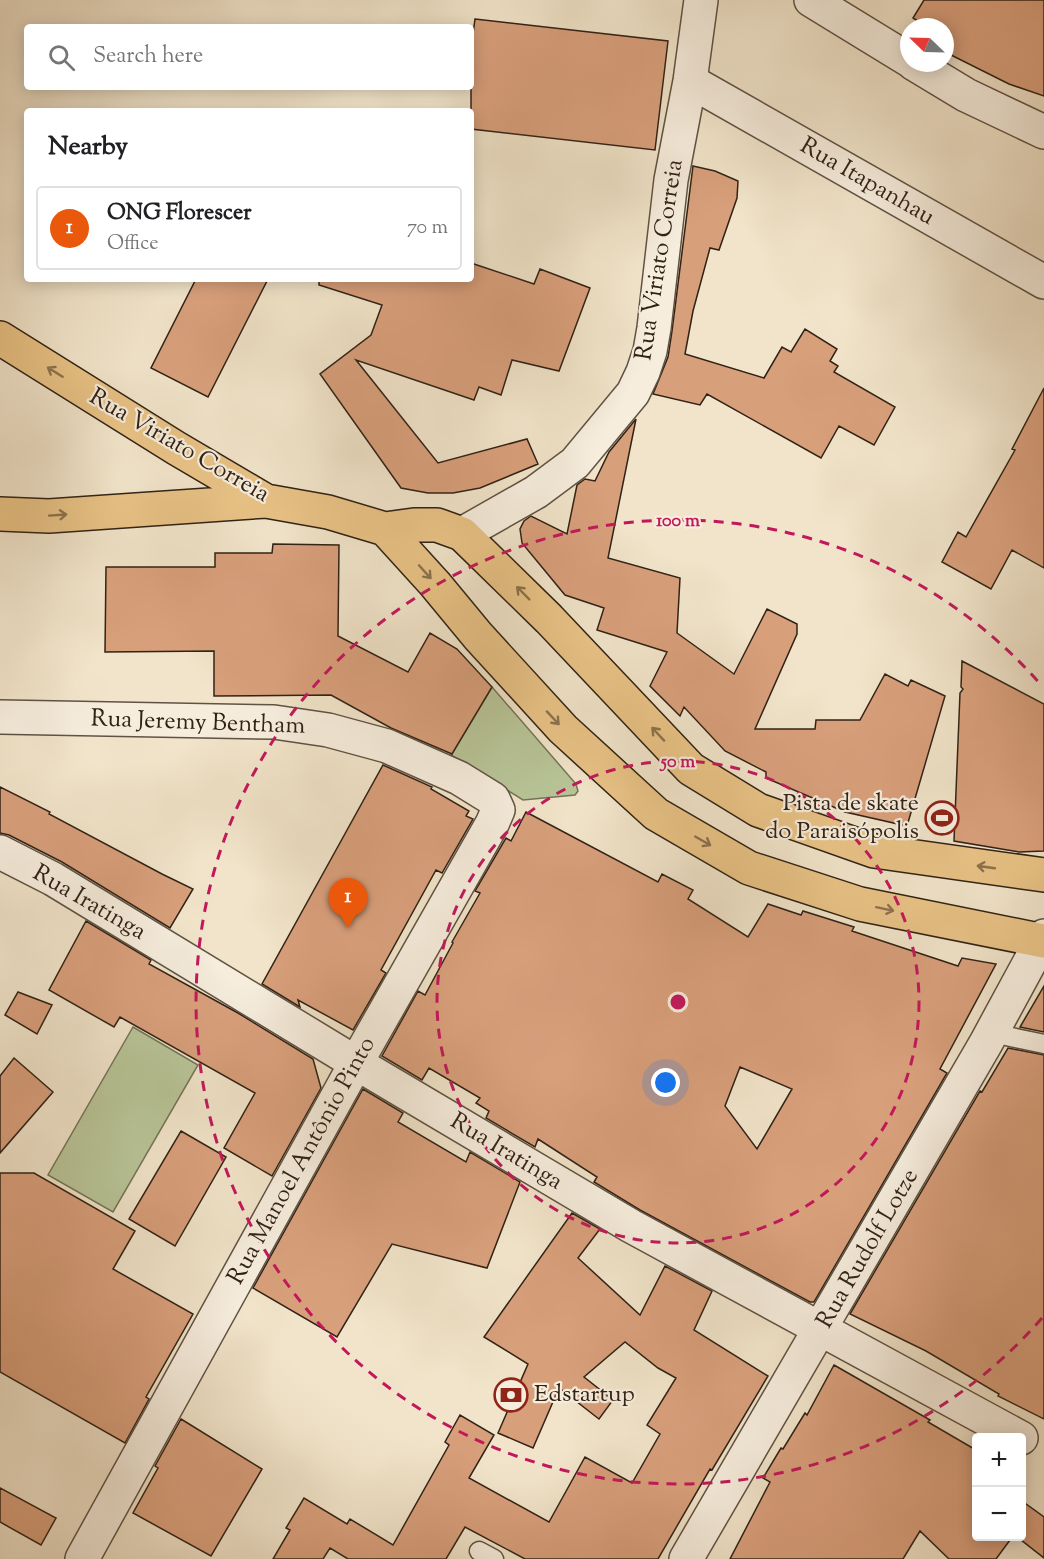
<!DOCTYPE html>
<html lang="en">
<head>
<meta charset="utf-8">
<style>
  :root { --surface:#fff; --page:#f2f2f2; --text:#202124; --muted:#757577; --line:#e0e0e0; --accent:#ea580c }
  body { margin:0; font-family:"Sorts Mill Goudy",serif; background:var(--page); color:var(--text) }
  .controls { position:absolute; right:18px; bottom:18px; display:grid; overflow:hidden; border-radius:6px; box-shadow:0 3px 15px #0003 }
  .controls button { width:54px; height:54px; display:grid; place-items:center; padding:0; border:0; border-bottom:2px solid var(--line); background:var(--surface); color:var(--text); font:30px sans-serif }
  .compass { position:absolute; left:900px; top:18px; width:54px; height:54px; border-radius:50%; background:var(--surface); box-shadow:0 3px 15px #0003; rotate:293deg }
  .you { position:absolute; left:666px; top:1083px; width:21px; height:21px; margin:-15px; border:4px solid #fff; border-radius:50%; background:#1a73e8; box-shadow:0 0 0 9px #1a73e833 }
  .badge { display:grid; place-items:center; width:39px; height:39px; border-radius:50%; background:var(--accent); color:#fff; font-size:20px; font-weight:700 }
  .pin { position:absolute; translate:-50% -50px; filter:drop-shadow(0 2px 3px #0008) }
  .pin::after { content:''; position:absolute; top:32px; width:21px; height:18px; background:inherit; clip-path:polygon(0 0,100% 0,50% 100%) }
  .list { margin:0; padding:0; list-style:none }
  h2 { display:flex; justify-content:space-between; align-items:center; height:78px; margin:0; padding:0 24px; font-size:26px }
  h2 small { font-size:20px; font-weight:400; color:var(--muted) }
  .list li { display:grid; grid-template-columns:39px 1fr auto; gap:18px; align-items:center; box-sizing:border-box; height:84px; margin:0 12px 12px; padding:0 12px; border:2px solid var(--line); border-radius:6px }
  .list b { display:block; font-size:22px; white-space:nowrap }
  .list p { margin:0; font-size:20px; white-space:nowrap; color:var(--muted) }
  .list em { font-size:20px; font-style:normal; color:var(--muted) }
  .icon { flex:none; width:33px; height:33px; fill:none; stroke:currentColor; stroke-width:2; stroke-linecap:round; stroke-linejoin:round }
  .map { position:relative; flex:none; width:1044px; height:1559px; overflow:hidden }
  .search { position:absolute; background:var(--surface); box-shadow:0 3px 15px #0003; left:24px; top:24px; width:450px; height:66px; display:flex; align-items:center; gap:15px; box-sizing:border-box; padding:0 21px; border-radius:6px; color:var(--muted); font-size:22px }
  .panel { position:absolute; background:var(--surface); box-shadow:0 3px 15px #0003; left:24px; top:108px; width:450px; height:174px; border-radius:6px }
  .map>svg:first-child { display:block }
</style>
</head>
<body>
<div class="map">
<svg width="1044" height="1559" viewBox="0 0 1044 1559">
  <rect width="100%" height="100%" fill="#f1e4ca"/>
  <filter id="stains"><feTurbulence type="fractalNoise" baseFrequency=".00333" numOctaves="4"/><feColorMatrix values="0 0 0 0 .2 0 0 0 0 .09 0 0 0 0 .02 0 0 0 .5 -.17"/></filter>
  <radialGradient id="worn" r=".72"><stop offset=".6" stop-color="#630" stop-opacity="0"/><stop offset="1" stop-color="#630" stop-opacity=".3"/></radialGradient>
  <path fill="#b8c598" stroke="#747457" stroke-width="1.5" d="M 492,687 L 576,784 L 578,791 L 575,795 L 523,800 L 451,755 Z
    M 133,1027 L 198,1065 L 113,1212 L 48,1175 Z"/>
  <path fill="#d89f7b" stroke="#302216" stroke-width="1.5" fill-rule="evenodd" d="M 924,0 L 1044,0 L 1044,96 L 1009,84 L 945,52 L 945,27 L 927,27 L 913,18 Z
    M 475,19 L 668,41 L 655,150 L 471,129 L 471,49 Z
    M 693,166 L 715,171 L 738,181 L 737,198 L 719,250 L 710,248 L 693,311 L 685,354 L 764,378 L 782,347 L 791,352 L 805,329 L 837,349 L 830,361 L 838,366 L 834,372 L 895,407 L 874,445 L 839,426 L 821,458 L 707,394 L 700,405 L 653,394 L 668,357 L 672,331 Z
    M 471,263 L 534,284 L 540,269 L 590,288 L 559,371 L 512,360 L 501,395 L 479,387 L 474,400 L 356,360 L 438,463 L 527,439 L 538,464 L 480,488 L 453,493 L 428,493 L 401,488 L 320,374 L 371,335 L 382,305 L 319,285 L 319,279 L 471,279 Z
    M 196,279 L 268,279 L 208,397 L 151,368 Z
    M 1044,388 L 1044,568 L 1012,550 L 991,589 L 942,562 L 958,532 L 966,537 L 1015,450 L 1012,449 Z
    M 636,419 L 608,558 L 680,578 L 677,633 L 734,674 L 767,609 L 797,624 L 797,634 L 755,729 L 815,729 L 816,720 L 860,720 L 885,674 L 908,686 L 911,680 L 945,696 L 907,826 L 845,812 L 766,778 L 766,772 L 725,751 L 684,707 L 680,716 L 650,686 L 667,652 L 597,630 L 604,608 L 565,595 L 522,543 L 520,529 L 524,521 L 531,516 L 567,534 L 577,485 L 585,479 L 595,481 L 609,452 Z
    M 273,544 L 339,545 L 338,636 L 408,672 L 430,633 L 457,649 L 492,687 L 452,754 L 391,728 L 331,695 L 214,696 L 214,651 L 105,652 L 106,567 L 215,567 L 215,553 L 272,553 Z
    M 962,661 L 1044,704 L 1044,851 L 1019,852 L 954,841 L 960,693 L 963,689 L 961,687 Z
    M 383,765 L 432,787 L 431,789 L 469,811 L 466,816 L 473,819 L 442,873 L 436,870 L 381,970 L 386,973 L 353,1030 L 298,1000 L 300,1007 L 262,984 Z
    M 0,787 L 50,812 L 49,814 L 162,874 L 193,889 L 170,928 L 62,862 L 9,835 L 0,833 Z
    M 526,812 L 658,882 L 662,874 L 693,890 L 688,899 L 748,937 L 768,904 L 801,915 L 803,911 L 854,927 L 852,931 L 958,966 L 962,958 L 996,964 L 940,1069 L 947,1073 L 814,1302 L 810,1302 L 640,1210 L 594,1182 L 597,1177 L 538,1139 L 535,1147 L 486,1118 L 489,1111 L 476,1103 L 480,1098 L 429,1068 L 422,1080 L 382,1056 L 418,991 L 425,995 L 453,943 L 452,942 L 480,893 L 475,891 L 506,838 L 511,841 ZM 740,1067 L 792,1089 L 757,1149 L 725,1106 Z
    M 86,921 L 151,960 L 149,964 L 238,1013 L 313,1059 L 321,1088 L 272,1176 L 224,1148 L 255,1093 L 120,1017 L 114,1027 L 49,990 Z
    M 1044,986 L 1044,1032 L 1020,1027 Z
    M 18,992 L 52,1005 L 37,1034 L 5,1015 Z
    M 1008,1048 L 1044,1055 L 1044,1419 L 998,1396 L 999,1394 L 926,1351 L 850,1314 L 980,1091 L 982,1092 Z
    M 14,1058 L 53,1092 L 0,1153 L 0,1076 Z
    M 363,1089 L 403,1113 L 398,1122 L 466,1162 L 470,1152 L 520,1182 L 487,1268 L 392,1244 L 337,1337 L 253,1288 Z
    M 181,1131 L 226,1157 L 175,1246 L 129,1219 Z
    M 0,1173 L 34,1173 L 135,1231 L 113,1269 L 193,1314 L 146,1397 L 149,1399 L 125,1443 L 0,1372 Z
    M 572,1213 L 600,1229 L 578,1258 L 640,1315 L 665,1266 L 712,1291 L 694,1330 L 768,1376 L 712,1470 L 710,1469 L 658,1559 L 525,1559 L 465,1527 L 446,1559 L 348,1559 L 330,1548 L 323,1559 L 273,1559 L 290,1530 L 286,1528 L 304,1498 L 347,1524 L 350,1519 L 393,1545 L 449,1445 L 445,1442 L 460,1415 L 494,1435 L 469,1478 L 549,1522 L 585,1457 L 632,1483 L 660,1434 L 647,1425 L 676,1378 L 658,1368 L 625,1342 L 584,1377 L 613,1400 L 599,1419 L 559,1388 L 533,1448 L 498,1433 L 528,1364 L 484,1337 Z
    M 834,1365 L 930,1420 L 928,1422 L 976,1450 L 976,1536 L 1013,1536 L 996,1559 L 949,1559 L 920,1531 L 903,1559 L 730,1559 L 770,1482 L 763,1478 L 781,1448 L 783,1449 L 805,1413 L 807,1415 Z
    M 181,1419 L 262,1469 L 211,1556 L 133,1513 L 158,1468 L 155,1466 Z
    M 0,1488 L 56,1518 L 41,1545 L 0,1522 Z
    M 1022,1501 L 1044,1517 L 1044,1558 L 1016,1536 L 1022,1536 Z"/>
  <g fill="none" stroke-linecap="round" stroke-linejoin="round">
    <defs>
      <path id="lane" d="M 992,1033 L 1044,1044
        M 479,1551 L 494,1559"/>
      <path id="street" d="M 811,0 L 909,60
        M 913,63 L 966,95 L 1044,132
        M 690,81 L 1044,282
        M 462,534 L 536,492 L 575,463 L 633,393 L 643,372 L 650,351 L 654,328 L 671,180 L 690,81 L 701,0
        M 0,717 L 274,722 L 328,730 L 387,746 L 459,778 L 493,799 L 498,810 L 492,824 L 356,1063 L 82,1559
        M 0,852 L 53,879 L 356,1063 L 631,1226 L 1021,1438
        M 686,1559 L 986,1043 L 1044,936"/>
      <path id="primary" d="M 0,338 L 176,448 L 266,501 L 328,512 L 385,529 L 414,525 L 437,525 L 462,534 L 549,619 L 691,769 L 758,810 L 874,851 L 1044,875
        M 0,514 L 49,516 L 266,501
        M 385,529 L 435,584 L 478,636 L 563,729 L 656,814 L 749,868 L 860,904 L 1044,941"/>
    </defs>
    <use href="#lane" stroke="#605243" stroke-width="21"/>
    <use href="#street" stroke="#605243" stroke-width="36"/>
    <use href="#primary" stroke="#302216" stroke-width="36"/>
    <use href="#lane" stroke="#f6eddd" stroke-width="18"/>
    <use href="#street" stroke="#f6eddd" stroke-width="33"/>
    <use href="#primary" stroke="#e8c285" stroke-width="33"/>
  </g>
  <defs><path id="oneway-shaft" d="M-6 0H5M1.5-3L5.5 0L1.5 3" fill="none" stroke-width="1.6" stroke-linecap="round" stroke-linejoin="round" transform="scale(1.5)"/></defs>
  <g stroke="#8c724e">
    <use href="#oneway-shaft" transform="translate(55 372) rotate(-148)"/>
    <use href="#oneway-shaft" transform="translate(58 515) rotate(-4)"/>
    <use href="#oneway-shaft" transform="translate(425 572) rotate(48)"/>
    <use href="#oneway-shaft" transform="translate(523 593) rotate(-135)"/>
    <use href="#oneway-shaft" transform="translate(553 718) rotate(47)"/>
    <use href="#oneway-shaft" transform="translate(658 734) rotate(-133)"/>
    <use href="#oneway-shaft" transform="translate(703 841) rotate(30)"/>
    <use href="#oneway-shaft" transform="translate(986 867) rotate(-172)"/>
    <use href="#oneway-shaft" transform="translate(885 909) rotate(12)"/>
  </g>
  <g fill="none" stroke="#c2185b" stroke-width="3" stroke-dasharray="10 8">
    <circle cx="678" cy="1002" r="241"/>
    <path d="M1042 1318A482 482 0 1 1 1042 686"/>
  </g>
  <defs>
    <symbol id="stadium-ring" viewBox="-11 -11 22 22"><circle r="9.5" fill="#f6eddd" stroke="#8f2418" stroke-width="1.5"/><path d="M0-5a6.5 5 0 1 0 0 10a6.5 5 0 1 0 0-10ZM-3.5-1.8h7v3.6h-7Z" fill="#8f2418"/></symbol>
    <symbol id="bank-ring" viewBox="-11 -11 22 22"><circle r="9.5" fill="#f6eddd" stroke="#8f2418" stroke-width="1.5"/><path d="M-6-4H6V4H-6ZM0-2.3a2.3 2.3 0 1 0 0 4.6a2.3 2.3 0 1 0 0-4.6Z" fill="#8f2418"/></symbol>
  </defs>
  <g fill-rule="evenodd">
    <use href="#stadium-ring" x="923" y="799" width="38" height="38"/>
    <use href="#bank-ring" x="492" y="1376" width="38" height="38"/>
  </g>
  <g text-anchor="middle" dominant-baseline="central" stroke-width="4.5" stroke-linejoin="round" paint-order="stroke">
    <g font-size="24" fill="#302216" stroke="#f6eddd">
      <text transform="translate(867 182) rotate(30)">Rua Itapanhau</text>
      <text transform="translate(660 260) rotate(-81)">Rua Viriato Correia</text>
      <text transform="translate(179 446) rotate(30)">Rua Viriato Correia</text>
      <text transform="translate(198 723) rotate(2)">Rua Jeremy Bentham</text>
      <text transform="translate(89 903) rotate(30)">Rua Iratinga</text>
      <text transform="translate(506 1152) rotate(31)">Rua Iratinga</text>
      <text transform="translate(302 1161) rotate(-61)">Rua Manoel Antônio Pinto</text>
      <text transform="translate(868 1249) rotate(-60)">Rua Rudolf Lotze</text>
    </g>
    <g font-size="24" fill="#302216" stroke="#f6eddd" text-anchor="end">
      <text x="919" y="804">Pista de skate<tspan x="919" dy="28">do Paraisópolis</tspan></text>
      <text x="534" y="1395" text-anchor="start">Edstartup</text>
    </g>
  </g>
  <circle cx="678" cy="1002" r="9" fill="#c2185b" stroke="#f6eddd" stroke-width="3"/>
  <g font-size="18" text-anchor="middle" font-weight="bold" fill="#c2185b" stroke="#f6eddd" stroke-width="4.5" stroke-linejoin="round" paint-order="stroke">
    <text x="678" y="526">100 m</text>
    <text x="678" y="767">50 m</text>
  </g>
  <rect width="100%" height="100%" filter="url(#stains)"/>
  <rect width="100%" height="100%" fill="url(#worn)"/>
</svg>
<div class="controls">
<button>+</button>
<button>−</button>
</div>
<svg class="compass" viewBox="-18 -18 36 36"><path d="M0-13l5 13h-10z" fill="#e53935"/><path d="M0 13l5-13h-10z" fill="#757577"/></svg>
<div class="you"></div>
<div class="pin badge" style="left:348px;top:928px">1</div>
<div class="search"><svg class="icon" aria-label="search" viewBox="0 0 24 24"><circle cx="10" cy="10" r="6"/><path d="M15 15l6 6"/></svg>Search here</div>
<section class="panel">
<h2>Nearby<small></small></h2>
<ul class="list">
<li><span class="badge">1</span><div><b>ONG Florescer</b><p>Office</p></div><em>70 m</em></li>
</ul>
</section>
</div>
</body>
</html>
